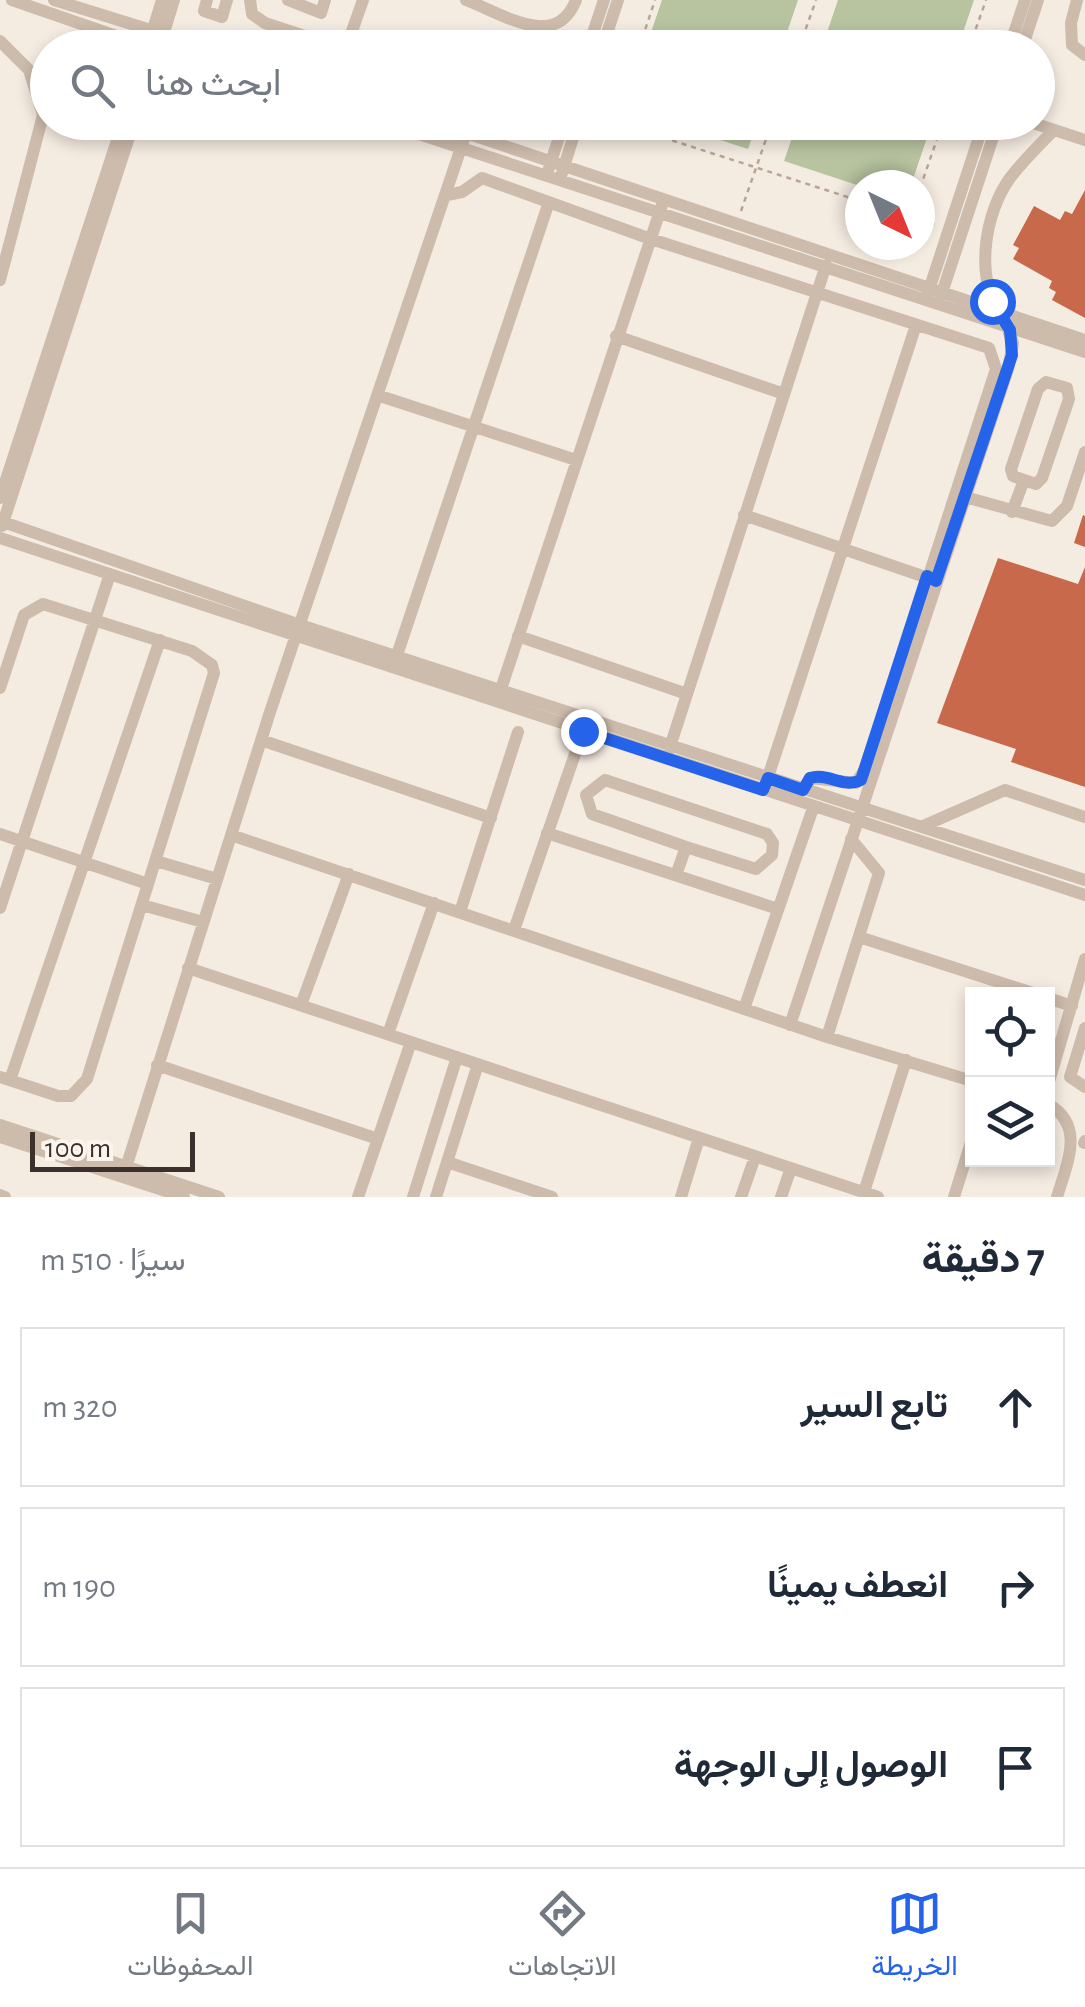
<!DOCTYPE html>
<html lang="ar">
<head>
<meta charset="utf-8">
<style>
  :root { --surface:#fff; --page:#f2f2f3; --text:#1f2937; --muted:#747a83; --line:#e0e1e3; --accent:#2563eb }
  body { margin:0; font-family:"Alegreya Sans",Vazirmatn,sans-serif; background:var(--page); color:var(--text); direction:rtl }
  .controls { position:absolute; right:30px; bottom:30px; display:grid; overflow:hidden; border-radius:0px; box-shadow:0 5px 15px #0003 }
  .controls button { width:90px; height:90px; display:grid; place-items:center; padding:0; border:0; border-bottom:2px solid var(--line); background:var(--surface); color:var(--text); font:50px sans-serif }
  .compass { position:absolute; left:845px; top:170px; width:90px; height:90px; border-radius:50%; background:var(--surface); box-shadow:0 5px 15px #0003; rotate:137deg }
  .scale { position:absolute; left:30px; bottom:25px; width:165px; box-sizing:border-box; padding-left:10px; border:5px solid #3b302b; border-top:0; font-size:28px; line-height:35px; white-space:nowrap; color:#3b302b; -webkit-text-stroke:8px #fbf5ee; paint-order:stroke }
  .stop { position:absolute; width:30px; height:30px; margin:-22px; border:8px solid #2563eb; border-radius:50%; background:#fff }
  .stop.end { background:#2563eb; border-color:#fff; box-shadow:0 2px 10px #0008 }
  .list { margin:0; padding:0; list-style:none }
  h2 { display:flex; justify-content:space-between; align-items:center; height:130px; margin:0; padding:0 40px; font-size:42px }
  h2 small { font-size:32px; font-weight:400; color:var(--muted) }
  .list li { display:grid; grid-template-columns:65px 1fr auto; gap:30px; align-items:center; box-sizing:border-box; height:160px; margin:0 20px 20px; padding:0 20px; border:2px solid var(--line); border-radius:0px }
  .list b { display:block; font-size:38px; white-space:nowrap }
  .list em { font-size:32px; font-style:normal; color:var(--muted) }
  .icon { flex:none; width:55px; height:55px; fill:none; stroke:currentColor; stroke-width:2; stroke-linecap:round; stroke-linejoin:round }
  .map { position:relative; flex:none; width:1085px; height:1197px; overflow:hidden; direction:ltr }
  .search { position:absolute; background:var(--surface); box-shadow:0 5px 15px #0003; left:30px; right:30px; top:30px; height:110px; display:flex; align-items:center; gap:25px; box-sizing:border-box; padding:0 35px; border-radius:55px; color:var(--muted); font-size:38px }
  .sheet { height:670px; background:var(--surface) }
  nav { display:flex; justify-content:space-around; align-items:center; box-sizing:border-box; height:140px; border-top:2px solid var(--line); background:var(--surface); font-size:28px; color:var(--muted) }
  nav a { display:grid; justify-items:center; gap:5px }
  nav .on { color:var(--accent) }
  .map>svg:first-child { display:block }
</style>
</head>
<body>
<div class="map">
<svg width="1085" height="1197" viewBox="0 0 1085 1197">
  <rect width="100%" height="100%" fill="#f4ebe1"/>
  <path fill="#b8c4a0" d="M 662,0 L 798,0 L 782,47 L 646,47 Z
    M 838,0 L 974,0 L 958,47 L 822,47 Z
    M 668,123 L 757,123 L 748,149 Z
    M 797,123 L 797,122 L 932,123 L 911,185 L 860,186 L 784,161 Z"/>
  <path fill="#c8694b" d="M 1085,190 L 1085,318 L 1052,300 L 1056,292 L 1049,288 L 1052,281 L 1013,259 L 1019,248 L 1013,245 L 1034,206 L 1060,220 L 1065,211 L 1072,214 Z
    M 1083,515 L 1085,516 L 1085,547 L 1074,543 Z
    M 998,558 L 1078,584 L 1085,567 L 1085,787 L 1011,762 L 1016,749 L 937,723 Z"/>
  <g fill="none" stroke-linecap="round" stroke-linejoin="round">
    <path stroke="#b9a596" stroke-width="2.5" stroke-dasharray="5 5" stroke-linecap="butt" d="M 639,48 L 655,0
      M 799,48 L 816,0
      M 969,48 L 986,0
      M 615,122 L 860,201
      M 920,188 L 943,122
      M 741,211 L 772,122
      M 920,220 L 938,226"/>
    <path stroke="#cdbbac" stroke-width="12" d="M 12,0 L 151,48
      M 54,0 L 209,48
      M 207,0 L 204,11 L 222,17 L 227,0
      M 250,0 L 252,14 L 265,23 L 341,48
      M 288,0 L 321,13 L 325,0
      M 466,0 C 503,14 556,51 576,0
      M 1077,0 L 1071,23 L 1072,45 L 1085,55
      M 151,36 L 162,0
      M 0,41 L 29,70 L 43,115 L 0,280
      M 159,48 L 174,0
      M 346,48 L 363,0
      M 588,48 L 604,0
      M 602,48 L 618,0
      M 1009,48 L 1025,0
      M 1022,48 L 1038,0
      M 382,122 L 1085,352
      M 433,122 L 1001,312 L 1013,343 L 1008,369 L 790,1025
      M 1030,122 L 1085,140
      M 1053,131 C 1038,146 1023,161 1010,178 C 985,212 974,278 1001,312 L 1085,340
      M 549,168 L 564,122
      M 562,173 L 578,122
      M 447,195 L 462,192 L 482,178 L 648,238 L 989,348 L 996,369 L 867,766 L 856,783 L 810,778 L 803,790
      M 927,296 L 984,122
      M 941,296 L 998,122
      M 616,336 L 784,394
      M 380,396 L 576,460
      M 965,497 L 1052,521 L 1067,506 L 1085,452
      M 0,498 L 123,122
      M 1012,512 L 1024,480 L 1036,484 L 1042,478 L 1069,399 L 1067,388 L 1046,382 L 1038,389 L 1011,469 L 1013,476 L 1024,480
      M 744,515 L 934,580
      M 0,521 L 300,625 L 1085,880
      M 2,526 L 134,122
      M 0,538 L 1085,895
      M 518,636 L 687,694
      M 394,664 L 549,202
      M 0,688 L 24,615 L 43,604 L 192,651 L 212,665 L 214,673 L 87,1079 L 71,1096 L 58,1096 L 0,1077
      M 498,698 L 662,205
      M 261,740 L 491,818
      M 668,753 L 826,265
      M 766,783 L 916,325
      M 921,827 L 1005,790 L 1085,817
      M 547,833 L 778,909
      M 0,834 L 148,884
      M 231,835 L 827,1037 L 972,1081
      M 156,861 L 217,879
      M 676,875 L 686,847 L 592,814 L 586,795 L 605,780 L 767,834 L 773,843 L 772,855 L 756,869 L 686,847
      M 142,905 L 203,922
      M 0,908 L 110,574
      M 460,912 L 518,732
      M 514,930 L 583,731
      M 859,937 L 1036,994
      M 188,968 L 878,1197
      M 1048,998 L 1072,1006
      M 301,1005 L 349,874
      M 744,1009 L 813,808
      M 1085,1028 L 1070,1077 L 1085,1087
      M 388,1034 L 434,903
      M 827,1037 L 879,873 L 851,839
      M 157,1065 L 378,1139
      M 10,1080 L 160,640
      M 1048,1085 L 1085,959
      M 1048,1104 C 1085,1125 1068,1161 1057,1197
      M 0,1125 L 219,1197
      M 0,1137 L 184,1197
      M 1084,1143 L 1085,1141
      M 447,1162 L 552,1197
      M 123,1177 L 270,712 L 466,133
      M 864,1192 L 906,1060
      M 0,1195 L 5,1197
      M 358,1197 L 411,1042
      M 413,1197 L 457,1057
      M 436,1197 L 478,1064
      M 681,1197 L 699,1138
      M 741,1197 L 755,1157
      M 781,1197 L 791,1168
      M 954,1197 L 972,1139"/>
  </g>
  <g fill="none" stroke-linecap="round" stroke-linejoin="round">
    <path stroke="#2563eb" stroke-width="12" d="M 583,731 L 763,790 L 768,778 L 803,790 L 810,778 C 828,772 843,789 861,780 L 927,576 L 936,581 L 1012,355 L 1010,330 L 992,301"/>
  </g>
</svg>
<div class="controls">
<button><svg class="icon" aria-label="locate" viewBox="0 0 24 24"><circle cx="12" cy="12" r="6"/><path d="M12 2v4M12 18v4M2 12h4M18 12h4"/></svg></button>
<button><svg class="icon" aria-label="layers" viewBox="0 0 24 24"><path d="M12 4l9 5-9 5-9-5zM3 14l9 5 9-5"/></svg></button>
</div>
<svg class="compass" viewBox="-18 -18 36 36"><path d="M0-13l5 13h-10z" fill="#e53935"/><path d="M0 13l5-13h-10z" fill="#747a83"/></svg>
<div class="scale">100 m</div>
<div class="stop" style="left:992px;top:301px"></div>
<div class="stop end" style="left:583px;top:731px"></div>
<div class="search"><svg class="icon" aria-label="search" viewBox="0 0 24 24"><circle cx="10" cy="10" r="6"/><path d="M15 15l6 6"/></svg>ابحث هنا</div>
</div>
<section class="sheet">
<h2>7 دقيقة<small>سيرًا · 510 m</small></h2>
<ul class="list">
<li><svg class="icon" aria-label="ahead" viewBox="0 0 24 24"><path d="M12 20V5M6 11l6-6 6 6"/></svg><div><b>تابع السير</b></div><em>320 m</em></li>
<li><svg class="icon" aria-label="right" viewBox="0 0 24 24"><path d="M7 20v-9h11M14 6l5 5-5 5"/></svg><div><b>انعطف يمينًا</b></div><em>190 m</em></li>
<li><svg class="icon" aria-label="arrive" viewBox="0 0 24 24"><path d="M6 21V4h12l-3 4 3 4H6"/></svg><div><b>الوصول إلى الوجهة</b></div></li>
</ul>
</section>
<nav>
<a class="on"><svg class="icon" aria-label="map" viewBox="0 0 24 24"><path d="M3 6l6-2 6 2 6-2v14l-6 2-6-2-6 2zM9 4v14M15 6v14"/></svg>الخريطة</a>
<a><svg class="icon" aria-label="directions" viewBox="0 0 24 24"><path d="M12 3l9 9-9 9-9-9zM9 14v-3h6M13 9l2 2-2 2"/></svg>الاتجاهات</a>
<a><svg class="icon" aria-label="saved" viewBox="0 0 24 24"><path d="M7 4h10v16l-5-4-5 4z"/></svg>المحفوظات</a>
</nav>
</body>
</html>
